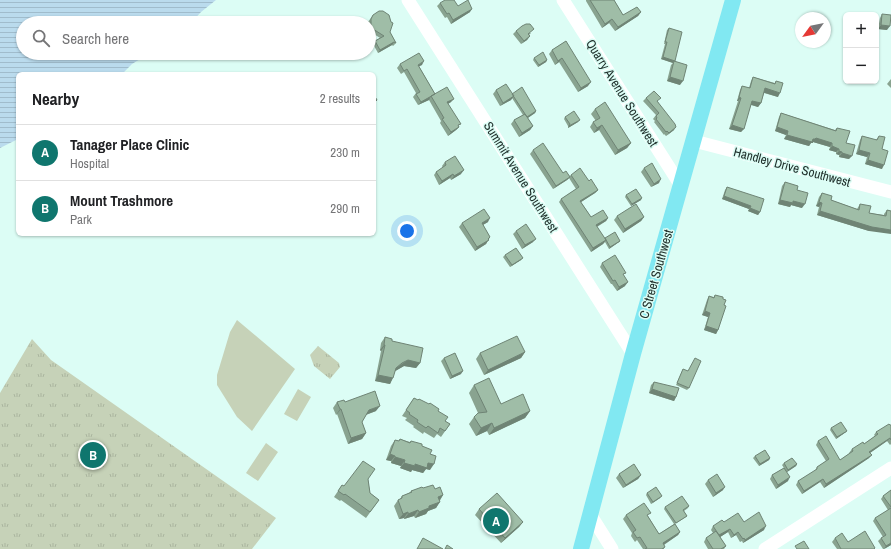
<!DOCTYPE html>
<html lang="en">
<head>
<meta charset="utf-8">
<style>
  :root { --surface:#fff; --page:#f2f2f2; --text:#202124; --muted:#757577; --line:#e0e0e0; --accent:#0f766e }
  body { margin:0; font-family:"Archivo Narrow",sans-serif; background:var(--page); color:var(--text) }
  .controls { position:absolute; right:12px; top:12px; display:grid; overflow:hidden; border-radius:6px; box-shadow:0 1px 3px #0004 }
  .controls button { width:36px; height:36px; display:grid; place-items:center; padding:0; border:0; border-bottom:1px solid var(--line); background:var(--surface); color:var(--text); font:20px sans-serif }
  .compass { position:absolute; left:795px; top:12px; width:36px; height:36px; border-radius:50%; background:var(--surface); box-shadow:0 1px 3px #0004; rotate:237deg }
  .you { position:absolute; left:407px; top:231px; width:14px; height:14px; margin:-10px; border:3px solid #fff; border-radius:50%; background:#1a73e8; box-shadow:0 0 0 6px #1a73e833 }
  .badge { display:grid; place-items:center; width:26px; height:26px; border-radius:50%; background:var(--accent); color:#fff; font-size:13px; font-weight:700 }
  .pin { position:absolute; translate:-50% -50%; border:2px solid #fff; box-shadow:0 1px 4px #0006 }
  .list { margin:0; padding:0; list-style:none }
  h2 { display:flex; justify-content:space-between; align-items:center; height:52px; margin:0; padding:0 16px; font-size:17px }
  h2 small { font-size:13px; font-weight:400; color:var(--muted) }
  .list li { display:grid; grid-template-columns:26px 1fr auto; gap:12px; align-items:center; box-sizing:border-box; height:56px; padding:0 16px; border-top:1px solid var(--line) }
  .list b { display:block; font-size:15px; white-space:nowrap }
  .list p { margin:0; font-size:13px; white-space:nowrap; color:var(--muted) }
  .list em { font-size:13px; font-style:normal; color:var(--muted) }
  .icon { flex:none; width:22px; height:22px; fill:none; stroke:currentColor; stroke-width:2; stroke-linecap:round; stroke-linejoin:round }
  .map { position:relative; flex:none; width:891px; height:549px; overflow:hidden }
  .search { position:absolute; background:var(--surface); box-shadow:0 1px 3px #0004; left:16px; top:16px; width:360px; height:44px; display:flex; align-items:center; gap:10px; box-sizing:border-box; padding:0 14px; border-radius:22px; color:var(--muted); font-size:15px }
  .panel { position:absolute; background:var(--surface); box-shadow:0 1px 3px #0004; left:16px; top:72px; width:360px; height:164px; border-radius:6px }
  .map>svg:first-child { display:block }
</style>
</head>
<body>
<div class="map">
<svg width="891" height="549" viewBox="0 0 891 549">
  <defs>
    <pattern id="grass-tufts" width="24" height="20" patternUnits="userSpaceOnUse"><rect width="24" height="20" fill="#c6d2b8"/><path d="M3 7l-1-3M5 7V3M7 7l1-3M15 17l-1-3M17 17v-4M19 17l1-3" fill="none" stroke="#aab59e"/></pattern>
    <pattern id="water-rules" width="6" height="5" patternUnits="userSpaceOnUse"><rect width="6" height="5" fill="#badbed"/><path d="M0 2.5h6" fill="none" stroke="#a0bccc"/></pattern>
  </defs>
  <rect width="100%" height="100%" fill="#dcfdf5"/>
  <path fill="url(#grass-tufts)" d="M 32,339 L 51,360 L 276,518 L 252,549 L 0,549 L 0,393 Z
    M 318,346 L 339,363 L 340,367 L 330,379 L 314,366 L 310,355 Z"/>
  <path fill="#c6d2b8" d="M 237,320 L 295,369 L 252,431 L 237,417 L 217,385 L 217,375 L 230,332 Z
    M 298,389 L 311,397 L 297,421 L 284,414 Z
    M 266,443 L 278,452 L 258,481 L 246,473 Z"/>
  <path fill="url(#water-rules)" d="M 0,0 L 216,0 L 201,12 L 191,23 L 23,23 L 23,53 L 150,53 L 132,64 L 122,74 L 18,74 L 18,139 L 0,148 Z"/>
  <g fill="none" stroke-linecap="round" stroke-linejoin="round">
    <path stroke="#fff" stroke-width="13" d="M 408,0 L 633,354
      M 563,0 L 681,186
      M 694,141 L 891,192
      M 590,514 L 612,549
      M 765,549 L 891,468"/>
    <path stroke="#81e8f2" stroke-width="16" d="M 581,549 L 633,354 L 733,0"/>
  </g>
  <path fill="#89a390" d="M 586,0 L 614,0 L 623,15 L 641,12 L 638,16 L 615,31 L 609,23 L 602,28 L 586,1 Z
    M 440,3 L 458,6 L 470,12 L 451,24 L 447,17 L 445,18 L 437,6 Z
    M 882,14 L 887,30 L 878,29 L 880,18 Z
    M 373,15 L 390,32 L 396,43 L 393,46 L 392,45 L 378,53 L 373,44 L 375,41 L 380,38 L 371,32 L 369,29 L 368,22 Z
    M 669,28 L 675,61 L 675,62 L 680,85 L 667,81 L 671,65 L 673,63 L 661,59 L 665,44 L 664,44 L 667,30 Z
    M 516,31 L 531,33 L 529,35 L 530,36 L 527,40 L 521,44 L 513,34 Z
    M 566,41 L 588,86 L 578,92 L 559,62 L 555,65 L 549,54 L 552,50 Z
    M 534,58 L 547,60 L 546,62 L 538,67 L 533,60 Z
    M 400,64 L 422,65 L 419,66 L 435,94 L 451,102 L 448,104 L 459,127 L 456,130 L 448,136 L 440,123 L 441,121 L 429,100 L 418,105 L 413,97 L 416,93 L 404,72 L 401,74 L 397,68 Z
    M 753,77 L 775,83 L 776,81 L 778,97 L 764,93 L 761,103 L 758,107 L 751,105 L 741,132 L 729,129 L 738,101 L 737,101 L 740,90 L 742,86 L 749,88 L 751,81 Z
    M 891,79 L 891,88 L 887,84 Z
    M 496,90 L 512,94 L 536,111 L 535,113 L 528,118 L 533,126 L 530,130 L 519,137 L 511,124 L 514,120 L 523,115 L 512,98 L 511,100 L 500,106 L 493,94 Z
    M 646,98 L 658,102 L 674,130 L 666,136 L 664,134 L 664,135 L 654,122 L 655,121 L 653,119 L 656,115 L 643,101 Z
    M 595,109 L 631,143 L 627,148 L 615,155 L 599,130 L 594,133 L 590,127 L 593,122 L 596,121 L 591,114 Z
    M 781,113 L 835,130 L 837,128 L 846,143 L 849,159 L 839,157 L 839,155 L 836,154 L 836,152 L 829,150 L 830,147 L 813,142 L 813,143 L 811,143 L 809,146 L 784,139 L 786,135 L 775,131 L 779,117 Z
    M 565,117 L 578,122 L 568,128 L 568,126 L 564,119 Z
    M 862,136 L 876,140 L 879,136 L 882,149 L 882,169 L 865,164 L 867,157 L 856,154 L 860,140 Z
    M 533,150 L 563,173 L 570,176 L 571,175 L 589,181 L 598,190 L 595,193 L 581,202 L 591,217 L 608,218 L 606,221 L 597,227 L 604,238 L 605,238 L 620,241 L 619,242 L 609,249 L 605,242 L 603,244 L 591,252 L 559,202 L 561,199 L 576,189 L 569,178 L 567,180 L 553,189 L 530,154 Z
    M 445,162 L 461,174 L 451,180 L 450,178 L 439,185 L 434,175 L 436,172 L 443,168 L 442,166 Z
    M 644,168 L 659,183 L 651,187 L 641,172 Z
    M 785,182 L 797,190 L 802,208 L 791,205 L 790,207 L 778,204 L 782,186 Z
    M 727,187 L 760,212 L 758,215 L 748,211 L 749,209 L 722,199 L 725,190 Z
    M 822,193 L 831,200 L 857,209 L 860,204 L 869,213 L 884,215 L 884,214 L 887,210 L 891,211 L 869,231 L 817,215 L 819,207 L 816,206 L 819,197 Z
    M 626,195 L 641,200 L 631,206 L 625,197 Z
    M 617,216 L 644,217 L 641,221 L 623,233 L 614,220 Z
    M 488,222 L 483,225 L 490,237 L 486,244 L 475,251 L 459,227 L 462,223 Z
    M 516,231 L 533,242 L 522,249 L 513,234 Z
    M 505,255 L 521,260 L 510,267 L 503,257 Z
    M 602,263 L 624,276 L 625,286 L 617,291 L 612,284 L 611,284 L 600,267 Z
    M 715,295 L 718,330 L 716,334 L 704,330 L 708,317 L 702,315 L 707,300 L 709,296 L 714,297 Z
    M 385,337 L 392,341 L 420,363 L 416,368 L 404,366 L 395,371 L 390,384 L 375,381 L 381,351 L 380,350 L 381,343 Z
    M 525,352 L 521,358 L 484,375 L 476,359 L 480,353 Z
    M 444,358 L 461,374 L 450,379 L 441,361 Z
    M 683,369 L 689,388 L 687,390 L 676,385 Z
    M 654,382 L 676,397 L 674,401 L 649,393 L 651,385 Z
    M 474,385 L 501,404 L 530,411 L 525,418 L 489,435 L 487,431 L 476,436 L 469,424 L 474,417 L 478,413 L 469,393 Z
    M 414,398 L 438,411 L 445,421 L 450,424 L 441,437 L 437,434 L 434,438 L 424,432 L 423,434 L 413,427 L 414,426 L 405,420 L 407,418 L 402,416 Z
    M 337,402 L 345,402 L 376,411 L 366,415 L 362,422 L 366,433 L 362,439 L 348,444 L 337,414 L 336,415 L 333,408 Z
    M 891,425 L 891,444 L 890,445 L 887,441 L 870,453 L 869,458 L 824,488 L 820,482 L 802,494 L 796,485 L 798,481 L 815,471 L 817,467 L 826,461 L 816,445 L 818,441 L 840,460 L 850,453 L 849,453 L 852,449 L 864,444 L 875,436 L 874,435 L 876,432 Z
    M 831,428 L 846,432 L 836,439 L 830,430 Z
    M 400,439 L 410,442 L 411,441 L 422,446 L 430,454 L 430,470 L 426,469 L 423,473 L 412,470 L 411,472 L 400,468 L 401,466 L 391,463 L 391,461 L 386,460 L 391,446 L 395,440 L 399,441 Z
    M 755,456 L 770,458 L 769,460 L 759,466 L 753,458 Z
    M 784,463 L 797,464 L 796,466 L 787,472 L 788,481 L 776,489 L 770,479 L 772,475 L 784,468 L 782,465 Z
    M 619,474 L 641,475 L 638,479 L 623,488 L 616,478 Z
    M 368,479 L 370,493 L 379,500 L 366,518 L 341,500 L 340,501 L 334,497 L 342,485 L 344,486 Z
    M 708,480 L 723,490 L 713,497 L 705,484 Z
    M 423,488 L 435,489 L 443,495 L 436,508 L 428,511 L 426,514 L 415,518 L 414,516 L 404,519 L 404,518 L 399,519 L 394,506 L 398,500 L 400,499 L 402,496 L 409,493 L 411,491 Z
    M 891,490 L 891,545 L 884,549 L 883,549 L 878,541 L 881,538 L 883,537 L 873,521 L 875,518 L 888,510 L 881,499 L 883,496 Z
    M 647,493 L 660,498 L 651,504 L 646,495 Z
    M 689,506 L 688,508 L 684,511 L 687,516 L 686,517 L 675,524 L 680,532 L 678,535 L 664,545 L 664,549 L 643,549 L 637,540 L 635,542 L 631,536 L 632,533 L 623,519 L 626,515 L 648,516 L 659,534 L 674,524 L 664,509 L 665,507 Z
    M 479,509 L 523,522 L 519,527 L 501,543 L 475,515 Z
    M 724,522 L 744,522 L 764,530 L 743,543 L 742,541 L 740,542 L 736,535 L 731,538 L 728,532 L 720,537 L 726,546 L 724,549 L 708,549 L 704,542 L 706,538 L 713,533 L 711,530 L 713,526 Z
    M 835,538 L 848,542 L 874,549 L 837,549 L 832,542 Z"/>
  <path fill="#6f8475" d="M 472,9 L 470,12 L 451,24 L 453,20 Z
    M 641,12 L 638,16 L 615,31 L 618,27 Z
    M 612,19 L 609,23 L 602,28 L 605,24 Z
    M 881,25 L 890,26 L 887,30 L 878,29 Z
    M 530,36 L 527,40 L 521,44 L 524,41 Z
    M 394,42 L 392,45 L 378,53 L 380,50 Z
    M 663,57 L 675,61 L 674,63 L 674,61 L 673,63 L 661,59 Z
    M 562,58 L 559,62 L 555,65 L 558,61 Z
    M 547,60 L 546,62 L 538,67 L 539,65 Z
    M 424,61 L 422,65 L 415,68 L 418,65 Z
    M 670,77 L 683,81 L 680,85 L 667,81 Z
    M 591,82 L 588,86 L 578,92 L 581,88 Z
    M 765,88 L 780,93 L 778,97 L 762,92 Z
    M 435,94 L 431,96 L 429,100 L 418,105 L 421,102 Z
    M 514,96 L 511,100 L 500,106 L 503,103 Z
    M 739,97 L 741,98 L 738,101 L 737,101 Z
    M 454,99 L 451,102 L 444,106 L 447,102 Z
    M 752,101 L 761,103 L 758,107 L 749,104 Z
    M 536,111 L 535,113 L 526,119 L 527,117 Z
    M 580,120 L 578,122 L 568,128 L 569,126 Z
    M 602,125 L 599,130 L 594,133 L 597,128 Z
    M 732,125 L 744,129 L 741,132 L 729,129 Z
    M 533,126 L 530,130 L 519,137 L 522,133 Z
    M 459,127 L 456,130 L 448,136 L 451,132 Z
    M 676,127 L 674,130 L 666,136 L 669,133 Z
    M 777,127 L 788,131 L 786,135 L 775,131 Z
    M 787,135 L 813,139 L 816,138 L 832,143 L 830,147 L 813,142 L 813,143 L 811,143 L 809,146 L 784,139 Z
    M 631,143 L 627,148 L 615,155 L 618,150 Z
    M 832,146 L 839,149 L 836,152 L 829,150 Z
    M 859,150 L 870,153 L 867,157 L 856,154 Z
    M 839,151 L 842,152 L 839,155 L 836,154 Z
    M 842,153 L 852,156 L 849,159 L 839,157 Z
    M 868,160 L 884,165 L 882,169 L 865,164 Z
    M 464,170 L 461,174 L 451,180 L 454,176 Z
    M 453,174 L 450,178 L 439,185 L 442,181 Z
    M 570,177 L 567,180 L 553,189 L 556,186 Z
    M 661,179 L 659,183 L 651,187 L 654,184 Z
    M 598,190 L 595,193 L 578,204 L 580,201 Z
    M 724,196 L 751,206 L 749,209 L 722,199 Z
    M 642,198 L 641,200 L 631,206 L 632,204 Z
    M 780,200 L 793,201 L 805,204 L 802,208 L 791,205 L 790,207 L 778,204 Z
    M 819,202 L 822,203 L 819,207 L 816,206 Z
    M 750,208 L 760,212 L 758,215 L 748,211 Z
    M 820,211 L 891,230 L 891,234 L 869,231 L 817,215 Z
    M 644,217 L 641,221 L 623,233 L 625,229 Z
    M 490,218 L 488,222 L 479,227 L 482,223 Z
    M 608,218 L 606,221 L 594,228 L 596,225 Z
    M 490,237 L 486,244 L 475,251 L 477,247 Z
    M 536,239 L 533,242 L 522,249 L 525,245 Z
    M 606,240 L 603,244 L 591,252 L 593,248 Z
    M 620,241 L 619,242 L 609,249 L 610,247 Z
    M 523,258 L 521,260 L 510,267 L 512,265 Z
    M 628,282 L 625,286 L 617,291 L 619,287 Z
    M 705,311 L 710,313 L 708,317 L 702,315 Z
    M 706,326 L 718,330 L 716,334 L 704,330 Z
    M 384,345 L 385,345 L 381,351 L 380,350 Z
    M 525,352 L 521,358 L 484,375 L 488,370 Z
    M 408,360 L 420,363 L 416,368 L 404,366 L 392,373 L 396,368 Z
    M 463,371 L 461,374 L 450,379 L 452,376 Z
    M 378,375 L 393,378 L 390,384 L 375,381 Z
    M 652,389 L 676,397 L 674,401 L 649,393 Z
    M 380,406 L 376,411 L 365,415 L 369,410 Z
    M 340,409 L 341,409 L 337,414 L 336,415 Z
    M 530,411 L 525,418 L 489,435 L 494,428 Z
    M 492,423 L 487,431 L 476,436 L 481,428 Z
    M 847,431 L 846,432 L 836,439 L 837,437 Z
    M 366,433 L 362,439 L 348,444 L 351,438 Z
    M 890,438 L 887,441 L 867,455 L 869,452 Z
    M 390,454 L 395,456 L 391,461 L 386,460 Z
    M 872,455 L 869,458 L 824,488 L 826,484 Z
    M 395,457 L 405,460 L 401,466 L 391,463 Z
    M 770,458 L 769,460 L 759,466 L 760,464 Z
    M 404,463 L 415,464 L 428,463 L 434,464 L 430,470 L 426,469 L 423,473 L 412,470 L 411,472 L 400,468 Z
    M 797,464 L 796,466 L 787,472 L 788,470 Z
    M 641,475 L 638,479 L 623,488 L 626,485 Z
    M 790,477 L 788,481 L 776,489 L 778,485 Z
    M 823,479 L 820,482 L 802,494 L 804,491 Z
    M 725,487 L 723,490 L 713,497 L 716,493 Z
    M 443,495 L 439,501 L 438,497 Z
    M 662,496 L 660,498 L 651,504 L 653,502 Z
    M 440,502 L 436,508 L 428,511 L 426,514 L 415,518 L 419,512 L 429,506 Z
    M 418,510 L 414,516 L 404,519 L 408,514 Z
    M 408,512 L 404,518 L 399,519 L 403,514 Z
    M 523,522 L 519,527 L 501,543 L 505,538 Z
    M 766,526 L 764,530 L 743,543 L 745,540 Z
    M 730,529 L 728,532 L 717,539 L 719,535 Z
    M 680,532 L 678,535 L 660,547 L 663,543 Z
    M 738,532 L 736,535 L 731,538 L 734,535 Z
    M 891,543 L 891,545 L 884,549 L 886,546 Z"/>
  <path fill="#9fbda7" stroke="#6f8475" d="M 445,0 L 454,0 L 458,6 L 468,0 L 472,9 L 453,20 L 449,13 L 447,14 L 440,3 Z
    M 590,0 L 614,0 L 623,15 L 637,7 L 641,12 L 618,27 L 612,19 L 605,24 Z
    M 379,11 L 383,11 L 389,15 L 391,22 L 393,23 L 390,32 L 396,43 L 394,42 L 380,50 L 375,41 L 384,36 L 373,29 L 371,26 L 371,19 L 373,15 Z
    M 882,14 L 891,15 L 890,26 L 881,25 Z
    M 526,24 L 530,24 L 534,29 L 528,34 L 530,36 L 524,41 L 516,31 L 522,26 Z
    M 669,28 L 682,32 L 675,61 L 663,57 L 667,42 L 665,42 Z
    M 566,41 L 591,82 L 581,88 L 562,58 L 558,61 L 552,50 Z
    M 543,52 L 547,60 L 539,65 L 534,58 Z
    M 419,53 L 424,61 L 418,65 L 435,94 L 421,102 L 416,94 L 420,92 L 407,69 L 404,71 L 400,64 Z
    M 674,61 L 687,65 L 683,81 L 670,77 Z
    M 753,77 L 775,84 L 776,81 L 783,83 L 780,93 L 765,88 L 761,103 L 752,101 L 744,129 L 732,125 L 741,98 L 739,97 L 742,86 L 750,88 Z
    M 506,84 L 514,96 L 503,103 L 496,90 Z
    M 447,87 L 454,99 L 447,102 L 461,124 L 458,125 L 459,127 L 451,132 L 442,119 L 444,118 L 431,96 Z
    M 522,87 L 536,111 L 527,117 L 512,94 Z
    M 654,91 L 661,98 L 657,101 L 675,124 L 676,127 L 669,133 L 667,131 L 666,132 L 656,119 L 657,118 L 656,116 L 659,113 L 646,98 Z
    M 374,95 L 377,100 L 374,103 Z
    M 605,102 L 631,143 L 618,150 L 602,125 L 597,128 L 593,122 L 600,118 L 595,109 Z
    M 574,111 L 580,120 L 569,126 L 570,124 L 565,117 Z
    M 781,113 L 836,131 L 837,128 L 850,131 L 846,143 L 855,145 L 852,156 L 842,153 L 842,152 L 839,151 L 839,149 L 832,146 L 832,143 L 816,138 L 815,139 L 813,139 L 812,142 L 787,135 L 788,131 L 777,127 Z
    M 525,114 L 533,126 L 522,133 L 514,120 Z
    M 862,136 L 877,140 L 879,136 L 885,137 L 882,149 L 888,151 L 884,165 L 868,160 L 870,153 L 859,150 Z
    M 543,143 L 563,173 L 566,171 L 570,177 L 556,186 L 533,150 Z
    M 455,156 L 464,170 L 454,176 L 453,174 L 442,181 L 436,172 L 446,165 L 445,162 Z
    M 652,163 L 661,179 L 654,184 L 644,168 Z
    M 580,168 L 589,181 L 591,179 L 598,190 L 580,201 L 591,217 L 603,210 L 608,218 L 596,225 L 606,240 L 593,248 L 561,199 L 579,187 L 571,175 Z
    M 785,182 L 798,186 L 797,190 L 808,193 L 805,204 L 793,201 L 793,203 L 780,200 Z
    M 727,187 L 764,199 L 760,212 L 750,208 L 751,206 L 724,196 Z
    M 636,189 L 642,198 L 632,204 L 626,195 Z
    M 822,193 L 832,196 L 831,200 L 859,210 L 860,204 L 871,206 L 869,213 L 886,216 L 887,210 L 891,211 L 891,230 L 872,227 L 820,211 L 822,203 L 819,202 Z
    M 636,204 L 644,217 L 625,229 L 617,216 Z
    M 484,209 L 490,218 L 482,223 L 490,237 L 488,239 L 489,240 L 477,247 L 462,223 Z
    M 526,224 L 536,239 L 525,245 L 516,231 Z
    M 615,232 L 620,241 L 610,247 L 605,238 Z
    M 516,248 L 523,258 L 512,265 L 505,255 Z
    M 615,255 L 626,273 L 623,274 L 628,282 L 619,287 L 615,280 L 613,281 L 602,263 Z
    M 715,295 L 723,297 L 723,299 L 726,300 L 724,305 L 726,306 L 718,330 L 706,326 L 710,313 L 705,311 L 709,296 L 714,298 Z
    M 517,336 L 525,352 L 488,370 L 480,353 Z
    M 385,337 L 392,339 L 392,341 L 423,348 L 420,363 L 408,360 L 402,363 L 396,368 L 393,378 L 378,375 L 385,345 L 384,345 Z
    M 455,353 L 463,371 L 452,376 L 444,358 Z
    M 695,358 L 701,361 L 689,388 L 677,383 L 683,369 L 688,371 Z
    M 489,378 L 501,404 L 523,394 L 530,411 L 494,428 L 492,423 L 481,428 L 474,417 L 478,413 L 487,412 L 474,385 Z
    M 654,382 L 679,388 L 676,397 L 652,389 Z
    M 375,391 L 380,406 L 369,410 L 362,422 L 366,433 L 351,438 L 341,409 L 340,409 L 337,402 L 344,400 L 345,402 Z
    M 414,398 L 418,400 L 419,399 L 429,404 L 430,403 L 439,409 L 438,411 L 448,417 L 445,421 L 450,424 L 445,431 L 440,428 L 438,433 L 428,426 L 426,428 L 417,422 L 418,420 L 409,414 L 410,413 L 406,410 Z
    M 841,422 L 847,431 L 837,437 L 831,428 Z
    M 889,424 L 890,425 L 891,425 L 891,440 L 890,438 L 869,452 L 872,455 L 826,484 L 823,479 L 804,491 L 798,481 L 817,469 L 817,467 L 829,459 L 818,441 L 826,436 L 840,460 L 853,451 L 852,449 L 863,442 L 864,444 L 878,434 L 876,432 Z
    M 400,439 L 410,443 L 411,441 L 422,444 L 422,446 L 432,450 L 430,454 L 436,456 L 434,464 L 428,463 L 427,468 L 415,464 L 415,466 L 404,463 L 405,460 L 395,457 L 395,456 L 390,454 L 395,440 L 399,441 Z
    M 765,450 L 770,458 L 760,464 L 755,456 Z
    M 792,458 L 797,464 L 788,470 L 784,463 Z
    M 363,461 L 375,469 L 368,479 L 370,493 L 379,500 L 370,512 L 345,494 L 344,495 L 338,491 L 342,485 L 344,486 Z
    M 634,464 L 641,475 L 626,485 L 619,474 Z
    M 784,468 L 790,477 L 778,485 L 772,475 Z
    M 717,474 L 725,487 L 716,493 L 708,480 Z
    M 433,485 L 435,489 L 440,487 L 443,495 L 438,497 L 440,502 L 429,506 L 429,508 L 419,512 L 418,510 L 408,514 L 408,512 L 403,514 L 398,500 L 402,498 L 402,496 L 412,492 L 411,491 L 422,487 L 423,488 Z
    M 656,487 L 662,496 L 653,502 L 647,493 Z
    M 891,490 L 891,507 L 883,496 Z
    M 497,493 L 523,522 L 505,538 L 479,509 Z
    M 682,496 L 689,506 L 683,510 L 687,516 L 676,523 L 665,507 Z
    M 644,503 L 651,513 L 647,515 L 659,534 L 675,524 L 680,532 L 663,543 L 665,547 L 662,549 L 645,549 L 647,548 L 640,537 L 637,538 L 633,532 L 636,530 L 626,515 Z
    M 891,508 L 891,543 L 886,546 L 881,538 L 886,535 L 875,518 Z
    M 759,512 L 766,526 L 745,540 L 744,538 L 743,539 L 738,532 L 734,535 L 730,529 L 719,535 L 713,526 L 722,520 L 724,522 L 738,513 L 744,522 Z
    M 716,531 L 726,546 L 721,549 L 713,549 L 706,538 Z
    M 865,531 L 875,548 L 874,549 L 841,549 L 835,538 L 842,533 L 848,542 Z
    M 423,538 L 443,549 L 417,549 Z
    M 804,541 L 809,549 L 797,549 L 795,546 Z
    M 447,545 L 453,549 L 445,549 Z"/>
  <g text-anchor="middle" dominant-baseline="central" stroke-width="3" stroke-linejoin="round" paint-order="stroke">
    <g font-size="13" fill="#21312d" stroke="#dcfdf5">
      <text transform="translate(622 93) rotate(58)">Quarry Avenue Southwest</text>
      <text transform="translate(792 167) rotate(15)">Handley Drive Southwest</text>
      <text transform="translate(521 177) rotate(58)">Summit Avenue Southwest</text>
      <text transform="translate(656 274) rotate(-74)">C Street Southwest</text>
    </g>
  </g>
</svg>
<div class="controls">
<button>+</button>
<button>−</button>
</div>
<svg class="compass" viewBox="-18 -18 36 36"><path d="M0-13l5 13h-10z" fill="#e53935"/><path d="M0 13l5-13h-10z" fill="#757577"/></svg>
<div class="you"></div>
<div class="pin badge" style="left:496px;top:521px">A</div>
<div class="pin badge" style="left:93px;top:455px">B</div>
<div class="search"><svg class="icon" aria-label="search" viewBox="0 0 24 24"><circle cx="10" cy="10" r="6"/><path d="M15 15l6 6"/></svg>Search here</div>
<section class="panel">
<h2>Nearby<small>2 results</small></h2>
<ul class="list">
<li><span class="badge">A</span><div><b>Tanager Place Clinic</b><p>Hospital</p></div><em>230 m</em></li>
<li><span class="badge">B</span><div><b>Mount Trashmore</b><p>Park</p></div><em>290 m</em></li>
</ul>
</section>
</div>
</body>
</html>
